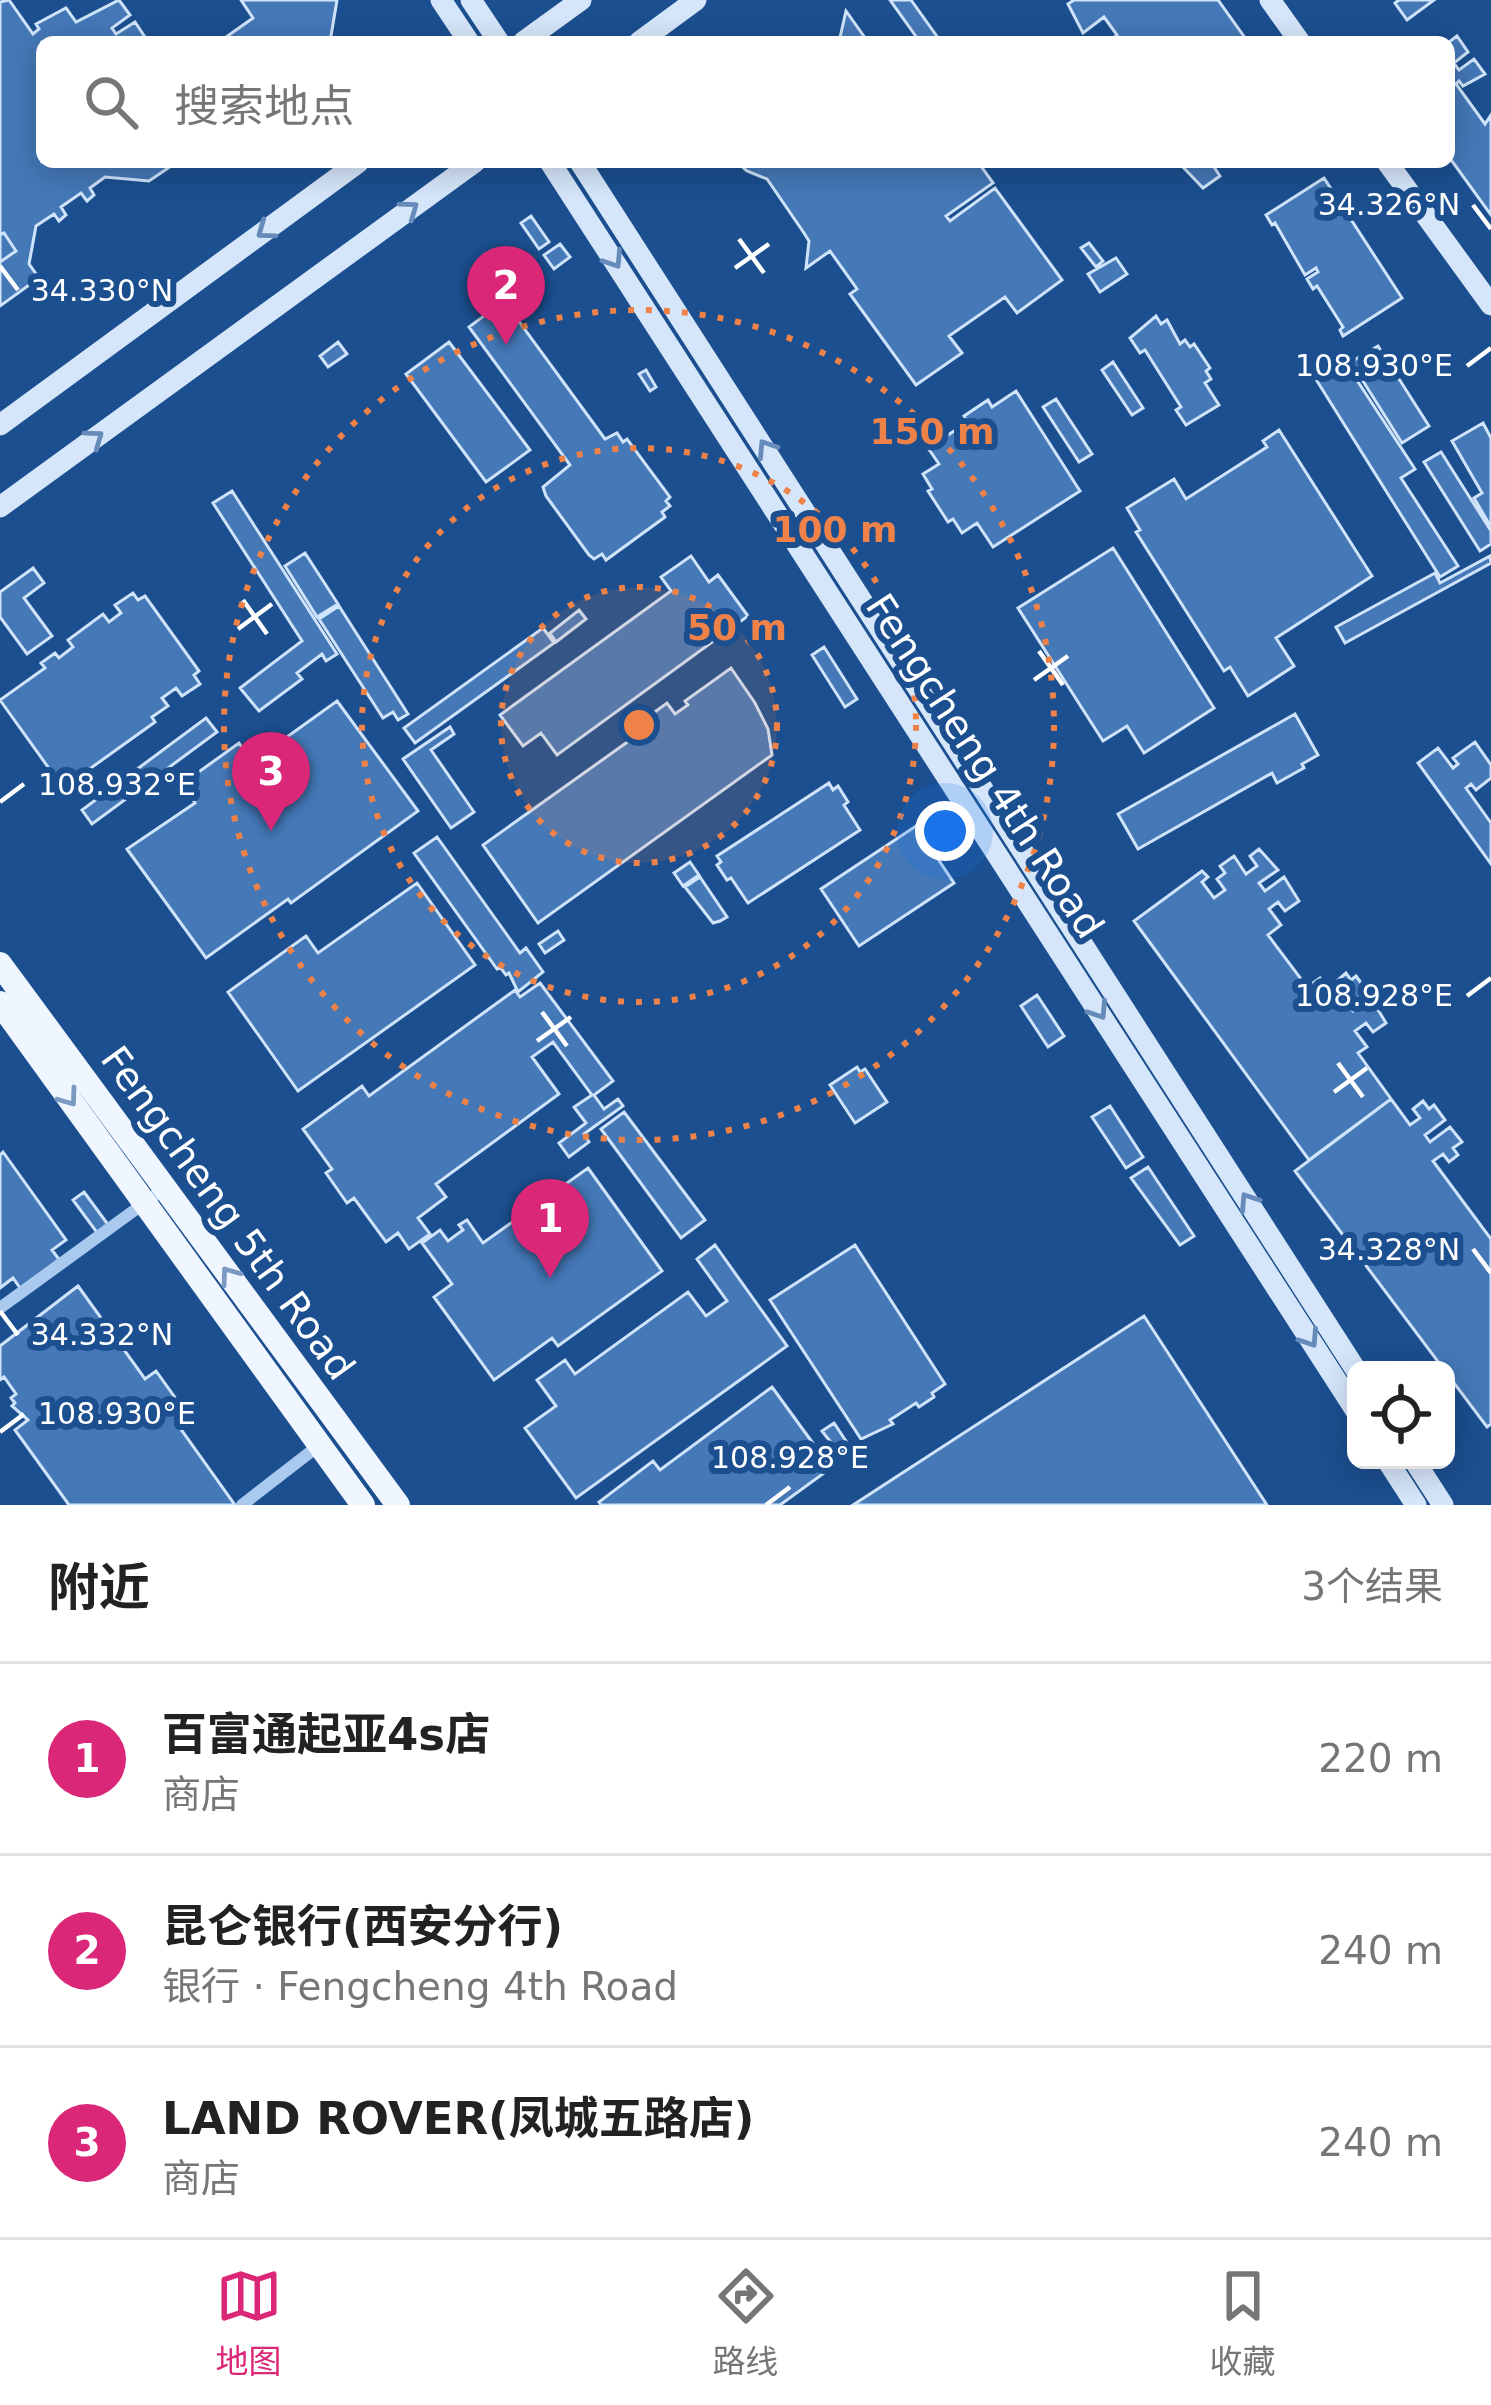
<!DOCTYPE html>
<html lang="zh">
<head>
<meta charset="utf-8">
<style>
  :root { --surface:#fff; --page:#f6f6f6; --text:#222; --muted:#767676; --line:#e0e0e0; --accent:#db2777 }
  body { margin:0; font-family:"DejaVu Sans","Noto Sans SC",sans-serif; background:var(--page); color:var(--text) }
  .controls { position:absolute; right:36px; bottom:36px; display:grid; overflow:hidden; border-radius:18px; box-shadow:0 6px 30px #0003 }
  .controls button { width:108px; height:108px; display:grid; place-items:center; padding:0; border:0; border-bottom:3px solid var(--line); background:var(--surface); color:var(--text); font:60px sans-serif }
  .you { position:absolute; left:945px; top:831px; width:42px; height:42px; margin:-30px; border:9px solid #fff; border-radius:50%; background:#1a73e8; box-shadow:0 0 0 18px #1a73e833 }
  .badge { display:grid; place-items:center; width:78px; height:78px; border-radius:50%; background:var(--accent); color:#fff; font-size:39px; font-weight:700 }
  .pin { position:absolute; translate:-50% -99px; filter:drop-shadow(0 3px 6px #0008) }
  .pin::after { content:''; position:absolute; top:63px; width:42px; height:36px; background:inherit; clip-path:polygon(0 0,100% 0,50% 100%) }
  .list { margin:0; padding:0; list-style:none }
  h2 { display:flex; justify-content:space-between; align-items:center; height:156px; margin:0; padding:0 48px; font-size:51px }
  h2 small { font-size:39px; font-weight:400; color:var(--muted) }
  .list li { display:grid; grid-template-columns:78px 1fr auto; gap:36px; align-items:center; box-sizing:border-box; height:192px; padding:0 48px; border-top:3px solid var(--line) }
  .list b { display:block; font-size:45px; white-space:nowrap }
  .list p { margin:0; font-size:39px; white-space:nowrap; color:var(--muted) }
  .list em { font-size:39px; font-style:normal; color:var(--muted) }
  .icon { flex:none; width:66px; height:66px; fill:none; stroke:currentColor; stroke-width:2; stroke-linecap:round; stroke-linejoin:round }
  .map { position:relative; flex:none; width:1491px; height:1505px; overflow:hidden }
  .search { position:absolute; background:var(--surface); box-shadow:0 6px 30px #0003; left:36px; right:36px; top:36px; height:132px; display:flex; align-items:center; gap:30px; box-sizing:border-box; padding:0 42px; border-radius:18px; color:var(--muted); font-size:45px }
  .sheet { height:732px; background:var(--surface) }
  nav { display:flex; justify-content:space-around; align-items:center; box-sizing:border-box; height:168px; border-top:3px solid var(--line); background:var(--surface); font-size:33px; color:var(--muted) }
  nav a { display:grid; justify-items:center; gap:6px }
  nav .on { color:var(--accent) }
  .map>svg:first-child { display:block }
</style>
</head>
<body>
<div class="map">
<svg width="1491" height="1505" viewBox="0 0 1491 1505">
  <rect width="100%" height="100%" fill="#1b4f8f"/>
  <path fill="#4478b7" stroke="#cfe3fa" stroke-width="3" d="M 9,0 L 33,34 L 39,29 L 36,24 L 66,8 L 76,22 L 119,0 L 130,15 L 112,28 L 116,34 L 135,22 L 147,40 L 42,42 L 42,162 L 177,162 L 149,181 L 105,177 L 90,188 L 94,195 L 87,201 L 81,193 L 61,207 L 66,215 L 59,221 L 54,214 L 36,226 L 29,264 L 39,278 L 0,306 L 0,262 L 16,251 L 4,233 L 0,235 L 0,2 Z
    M 241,0 L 337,0 L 330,42 L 219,42 L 253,18 Z
    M 890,0 L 911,0 L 941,42 L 920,42 Z
    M 1074,0 L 1218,0 L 1248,42 L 1108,42 L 1117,35 L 1104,17 L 1083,33 L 1068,4 Z
    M 1399,0 L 1434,0 L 1407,20 L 1395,3 Z
    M 846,11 L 868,42 L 839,42 Z
    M 1457,36 L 1468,52 L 1454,63 L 1459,70 L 1474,59 L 1485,74 L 1463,86 L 1459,81 L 1456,84 L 1485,124 L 1491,115 L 1491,215 L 1449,157 L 1449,42 Z
    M 737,162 L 978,162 L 993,183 L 946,216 L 950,221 L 995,188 L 1062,280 L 1017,313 L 1005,297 L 949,336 L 962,353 L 916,385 L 850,294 L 857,289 L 830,251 L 806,268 L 809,241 L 804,233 L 767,179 L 747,171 Z
    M 1188,162 L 1214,162 L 1212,164 L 1220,176 L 1203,188 L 1182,166 Z
    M 1324,178 L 1402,298 L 1343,336 L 1340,330 L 1343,327 L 1317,286 L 1313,289 L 1307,279 L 1318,272 L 1316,268 L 1305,275 L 1275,223 L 1272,225 L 1266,215 Z
    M 531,216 L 549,242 L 539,249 L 521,223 Z
    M 4,233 L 16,251 L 0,262 L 0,235 Z
    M 1089,243 L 1103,261 L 1096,267 L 1081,248 Z
    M 560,244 L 570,257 L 554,269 L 544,255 Z
    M 1116,258 L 1127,274 L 1100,292 L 1088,274 Z
    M 504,301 L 605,439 L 617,433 L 623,442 L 627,439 L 670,497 L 666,501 L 670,506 L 662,512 L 665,517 L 606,560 L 602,554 L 594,559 L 589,555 L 546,496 L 543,487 L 570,465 L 469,327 Z
    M 1156,316 L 1161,324 L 1167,320 L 1180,344 L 1185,340 L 1190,347 L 1194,344 L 1210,368 L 1206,371 L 1211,379 L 1205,383 L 1219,405 L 1186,425 L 1176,410 L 1181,407 L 1145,350 L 1140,353 L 1130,338 Z
    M 338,342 L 347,354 L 328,367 L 320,356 Z
    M 449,342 L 530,450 L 486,482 L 406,374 Z
    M 1378,346 L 1429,426 L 1402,443 L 1351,362 Z
    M 1113,362 L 1143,408 L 1132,415 L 1102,370 Z
    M 1345,362 L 1415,469 L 1401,478 L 1458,566 L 1440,577 L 1317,381 Z
    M 646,370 L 656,387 L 650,391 L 639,374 Z
    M 1016,391 L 1080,491 L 993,547 L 977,523 L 962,533 L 953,519 L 948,522 L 928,491 L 932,489 L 923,474 L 939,464 L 928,448 L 968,422 L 964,416 L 988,400 L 992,407 Z
    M 1056,399 L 1092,454 L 1079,462 L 1043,407 Z
    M 1483,423 L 1491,438 L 1491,527 L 1474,498 L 1482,493 L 1452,441 Z
    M 1279,430 L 1372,576 L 1276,638 L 1294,666 L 1248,696 L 1230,667 L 1224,671 L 1136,532 L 1140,530 L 1127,508 L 1174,479 L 1186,499 L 1267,447 L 1263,441 Z
    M 1441,452 L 1491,531 L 1491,544 L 1480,551 L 1424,462 Z
    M 232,491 L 337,654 L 326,661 L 322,654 L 297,673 L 302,679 L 259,711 L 240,688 L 302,641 L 213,503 Z
    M 1113,548 L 1214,708 L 1144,753 L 1127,726 L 1103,741 L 1018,608 Z
    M 305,553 L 338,604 L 317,617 L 285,566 Z
    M 691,556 L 709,582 L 718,575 L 748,616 L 557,755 L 541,733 L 523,746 L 500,715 L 671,591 L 661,577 Z
    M 1490,556 L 1491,563 L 1345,643 L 1336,627 L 1435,573 L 1440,583 Z
    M 33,568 L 44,583 L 24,598 L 52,636 L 27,654 L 0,617 L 0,592 Z
    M 133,593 L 138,600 L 145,596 L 199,671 L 194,675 L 200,684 L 182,696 L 176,688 L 162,698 L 168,706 L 152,717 L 155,722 L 63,788 L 0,700 L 45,668 L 41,663 L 55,653 L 59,658 L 73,647 L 68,640 L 103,614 L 109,622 L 121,613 L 115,605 Z
    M 339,606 L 408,714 L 398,720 L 393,712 L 383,718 L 319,619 Z
    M 579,610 L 586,619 L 556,642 L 550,633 Z
    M 543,628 L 554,643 L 415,743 L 404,728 Z
    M 824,647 L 857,699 L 845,707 L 812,655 Z
    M 731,668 L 755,703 L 768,729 L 772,755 L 538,923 L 483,845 L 626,743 L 635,737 L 637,741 L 653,730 L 645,719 L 667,703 L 675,714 L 688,705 L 685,701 Z
    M 337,701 L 418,811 L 291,903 L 288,899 L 206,958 L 127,849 L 195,803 L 182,784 L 239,743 L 252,762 Z
    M 1295,714 L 1318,755 L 1302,764 L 1304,768 L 1277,783 L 1272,773 L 1138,849 L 1118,814 Z
    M 206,718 L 217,732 L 92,824 L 82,810 Z
    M 450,727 L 454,734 L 431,750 L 474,812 L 451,828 L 403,759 Z
    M 1475,742 L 1491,765 L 1491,778 L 1476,790 L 1471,784 L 1466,788 L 1491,823 L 1491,864 L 1418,763 L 1438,748 L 1453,768 L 1458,764 L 1453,758 Z
    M 829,783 L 833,790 L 838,786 L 848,802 L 844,805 L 860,830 L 748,903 L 731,878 L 727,880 L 717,865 L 721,862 L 717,856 Z
    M 916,826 L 954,883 L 859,946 L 821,889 Z
    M 437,837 L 520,953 L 526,948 L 543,972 L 518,992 L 509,973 L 506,975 L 500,967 L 497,969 L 414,853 Z
    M 1259,849 L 1278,870 L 1259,883 L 1265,891 L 1284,877 L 1299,901 L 1285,911 L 1278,902 L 1269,909 L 1281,925 L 1268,935 L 1307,987 L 1320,978 L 1333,995 L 1344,988 L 1338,980 L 1346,973 L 1351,980 L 1356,976 L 1367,991 L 1348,1004 L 1353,1011 L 1371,998 L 1386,1023 L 1373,1032 L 1366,1023 L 1355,1031 L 1367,1047 L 1358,1053 L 1391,1099 L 1309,1160 L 1134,921 L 1202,871 L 1208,877 L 1202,882 L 1214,898 L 1225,890 L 1217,879 L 1225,873 L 1220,866 L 1234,856 L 1246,874 L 1257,866 L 1250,856 Z
    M 690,862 L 699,875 L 683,886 L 674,873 Z
    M 700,877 L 727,917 L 720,921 L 713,923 L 685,887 Z
    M 417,883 L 475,965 L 298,1091 L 228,992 L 306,936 L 318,953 Z
    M 558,931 L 564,940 L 545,953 L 539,944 Z
    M 540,983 L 613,1081 L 594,1095 L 604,1109 L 618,1099 L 623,1106 L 584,1134 L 589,1142 L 569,1157 L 559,1143 L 586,1123 L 574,1107 L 592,1095 L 553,1042 L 532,1057 L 559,1094 L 436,1184 L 446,1197 L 418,1218 L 430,1234 L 409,1249 L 398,1233 L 386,1242 L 354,1198 L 347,1203 L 326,1173 L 332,1169 L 303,1129 L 362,1086 L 369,1096 L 515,990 L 520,997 Z
    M 1037,995 L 1064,1036 L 1048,1047 L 1021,1006 Z
    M 857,1067 L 860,1072 L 865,1069 L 887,1102 L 855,1123 L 830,1085 Z
    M 1391,1099 L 1410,1125 L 1420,1118 L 1413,1109 L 1423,1101 L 1429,1109 L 1434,1105 L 1445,1120 L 1425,1135 L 1430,1142 L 1450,1127 L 1462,1142 L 1453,1148 L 1458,1155 L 1449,1162 L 1443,1154 L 1433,1161 L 1491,1239 L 1491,1424 L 1487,1427 L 1295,1171 Z
    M 1110,1106 L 1143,1157 L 1126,1168 L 1092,1117 Z
    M 624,1112 L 705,1220 L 681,1238 L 601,1129 Z
    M 3,1152 L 66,1240 L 52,1250 L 64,1266 L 25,1295 L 13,1278 L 0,1288 L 0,1155 Z
    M 1148,1167 L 1194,1236 L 1180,1245 L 1131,1178 Z
    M 588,1168 L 662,1271 L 558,1346 L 552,1338 L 494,1380 L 434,1297 L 452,1284 L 422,1243 L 440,1230 L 448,1241 L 463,1230 L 459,1225 L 467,1220 L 483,1243 Z
    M 84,1192 L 112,1230 L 101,1238 L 73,1200 Z
    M 715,1245 L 787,1346 L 576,1498 L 525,1428 L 556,1406 L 537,1380 L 565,1360 L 575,1374 L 688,1292 L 706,1316 L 727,1301 L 697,1259 Z
    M 855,1245 L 945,1384 L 932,1393 L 934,1397 L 919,1407 L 916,1403 L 890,1420 L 893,1424 L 861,1439 L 770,1300 Z
    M 78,1286 L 145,1379 L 156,1371 L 189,1417 L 178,1425 L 235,1505 L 69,1505 L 15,1430 L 28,1420 L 12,1406 L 15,1403 L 11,1398 L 16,1394 L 4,1377 L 0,1380 L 0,1346 Z
    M 1144,1316 L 1267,1505 L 853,1505 Z
    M 772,1387 L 831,1468 L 780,1505 L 601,1505 L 599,1502 L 653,1461 L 660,1470 Z
    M 834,1423 L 850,1447 L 840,1454 L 822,1431 Z"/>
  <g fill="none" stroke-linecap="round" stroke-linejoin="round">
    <path stroke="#a9c9ee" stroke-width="12" d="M 0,1308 L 165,1188
      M 242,1505 L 322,1443"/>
    <path stroke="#d6e6fa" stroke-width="21" d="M 441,0 L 469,42
      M 471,0 L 499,42
      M 1270,0 L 1300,42
      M 523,42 L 581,0
      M 639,42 L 696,0
      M 550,162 L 1356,1411
      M 580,162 L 1356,1370
      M 1387,162 L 1491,305
      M 0,425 L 359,162
      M 0,507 L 475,162
      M 1387,1460 L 1416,1505
      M 1414,1460 L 1443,1505"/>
    <path stroke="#f0f6ff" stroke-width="24" d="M 0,964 L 398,1505
      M 0,1003 L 363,1505"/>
  </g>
  <defs><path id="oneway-chevron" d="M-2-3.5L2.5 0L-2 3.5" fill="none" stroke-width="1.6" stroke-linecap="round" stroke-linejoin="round" transform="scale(3)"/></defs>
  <g stroke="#668bba">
    <use href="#oneway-chevron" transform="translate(410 209) rotate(-36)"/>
    <use href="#oneway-chevron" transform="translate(265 231) rotate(144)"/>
    <use href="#oneway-chevron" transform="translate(614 260) rotate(57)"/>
    <use href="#oneway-chevron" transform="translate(95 438) rotate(-36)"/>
    <use href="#oneway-chevron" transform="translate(766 448) rotate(-123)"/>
    <use href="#oneway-chevron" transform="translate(1099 1011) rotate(57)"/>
    <use href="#oneway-chevron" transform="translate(1248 1201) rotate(-123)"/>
    <use href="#oneway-chevron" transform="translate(1310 1339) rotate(57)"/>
  </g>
  <g stroke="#7b9ac1">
    <use href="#oneway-chevron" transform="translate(69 1098) rotate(54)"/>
    <use href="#oneway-chevron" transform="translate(229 1275) rotate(-126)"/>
  </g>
  <path fill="none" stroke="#fff" stroke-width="4.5" d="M 1473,205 L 1491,229M 739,239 L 764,273M 0,266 L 18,290M 735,268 L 769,244M 1467,366 L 1491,348M 243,600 L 267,634M 238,629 L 272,604M 1039,651 L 1063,685M 1034,680 L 1068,656M 0,802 L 24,784M 1467,996 L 1491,978M 542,1012 L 567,1046M 537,1041 L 571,1017M 1338,1063 L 1363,1097M 1334,1092 L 1367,1068M 1473,1249 L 1491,1273M 0,1311 L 18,1335M 0,1432 L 24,1414M 766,1505 L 790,1487"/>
  <circle cx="639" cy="725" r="138" fill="#ee8249" fill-opacity=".12"/>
  <g fill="none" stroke="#ee8249" stroke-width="6" stroke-dasharray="6 12">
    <circle cx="639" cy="725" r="138"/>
    <circle cx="639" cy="725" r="277"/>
    <circle cx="639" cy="725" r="415"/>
  </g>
  <g text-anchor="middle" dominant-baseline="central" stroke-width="12" stroke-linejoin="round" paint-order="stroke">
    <g font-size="39" fill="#fff" stroke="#1b4f8f">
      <text transform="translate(985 766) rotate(57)">Fengcheng 4th Road</text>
      <text transform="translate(228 1213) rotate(54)">Fengcheng 5th Road</text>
    </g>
  </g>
  <g font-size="30" text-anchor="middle" fill="#fff" stroke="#1b4f8f" stroke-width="12" stroke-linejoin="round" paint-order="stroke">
    <text x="1389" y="215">34.326°N</text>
    <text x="102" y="301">34.330°N</text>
    <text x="1374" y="376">108.930°E</text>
    <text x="117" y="795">108.932°E</text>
    <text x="1374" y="1006">108.928°E</text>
    <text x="1389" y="1260">34.328°N</text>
    <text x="102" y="1345">34.332°N</text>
    <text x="117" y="1424">108.930°E</text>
    <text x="790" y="1468">108.928°E</text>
  </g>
  <circle cx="639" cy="725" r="18" fill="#ee8249" stroke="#1b4f8f" stroke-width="6"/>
  <g font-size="36" text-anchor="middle" font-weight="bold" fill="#ee8249" stroke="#1b4f8f" stroke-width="12" stroke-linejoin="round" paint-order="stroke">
    <text x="932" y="444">150 m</text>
    <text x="835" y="542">100 m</text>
    <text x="737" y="640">50 m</text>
  </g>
</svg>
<div class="controls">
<button><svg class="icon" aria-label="locate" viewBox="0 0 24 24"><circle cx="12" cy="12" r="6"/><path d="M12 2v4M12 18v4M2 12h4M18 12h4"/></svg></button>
</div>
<div class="you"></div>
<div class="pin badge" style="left:550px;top:1278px">1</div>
<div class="pin badge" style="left:506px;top:345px">2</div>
<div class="pin badge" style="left:271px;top:831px">3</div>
<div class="search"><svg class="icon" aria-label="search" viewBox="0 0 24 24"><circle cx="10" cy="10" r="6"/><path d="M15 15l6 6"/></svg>搜索地点</div>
</div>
<section class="sheet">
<h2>附近<small>3个结果</small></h2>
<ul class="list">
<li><span class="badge">1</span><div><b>百富通起亚4s店</b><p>商店</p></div><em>220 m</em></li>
<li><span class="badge">2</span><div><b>昆仑银行(西安分行)</b><p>银行 · Fengcheng 4th Road</p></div><em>240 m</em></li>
<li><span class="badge">3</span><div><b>LAND ROVER(凤城五路店)</b><p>商店</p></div><em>240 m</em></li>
</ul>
</section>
<nav>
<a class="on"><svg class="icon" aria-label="map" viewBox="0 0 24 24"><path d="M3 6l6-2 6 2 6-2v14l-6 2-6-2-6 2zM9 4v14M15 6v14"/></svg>地图</a>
<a><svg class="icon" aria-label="directions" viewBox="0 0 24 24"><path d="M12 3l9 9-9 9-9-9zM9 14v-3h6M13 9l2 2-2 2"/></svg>路线</a>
<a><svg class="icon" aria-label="saved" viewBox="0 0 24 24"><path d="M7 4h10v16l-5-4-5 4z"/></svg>收藏</a>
</nav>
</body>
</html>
